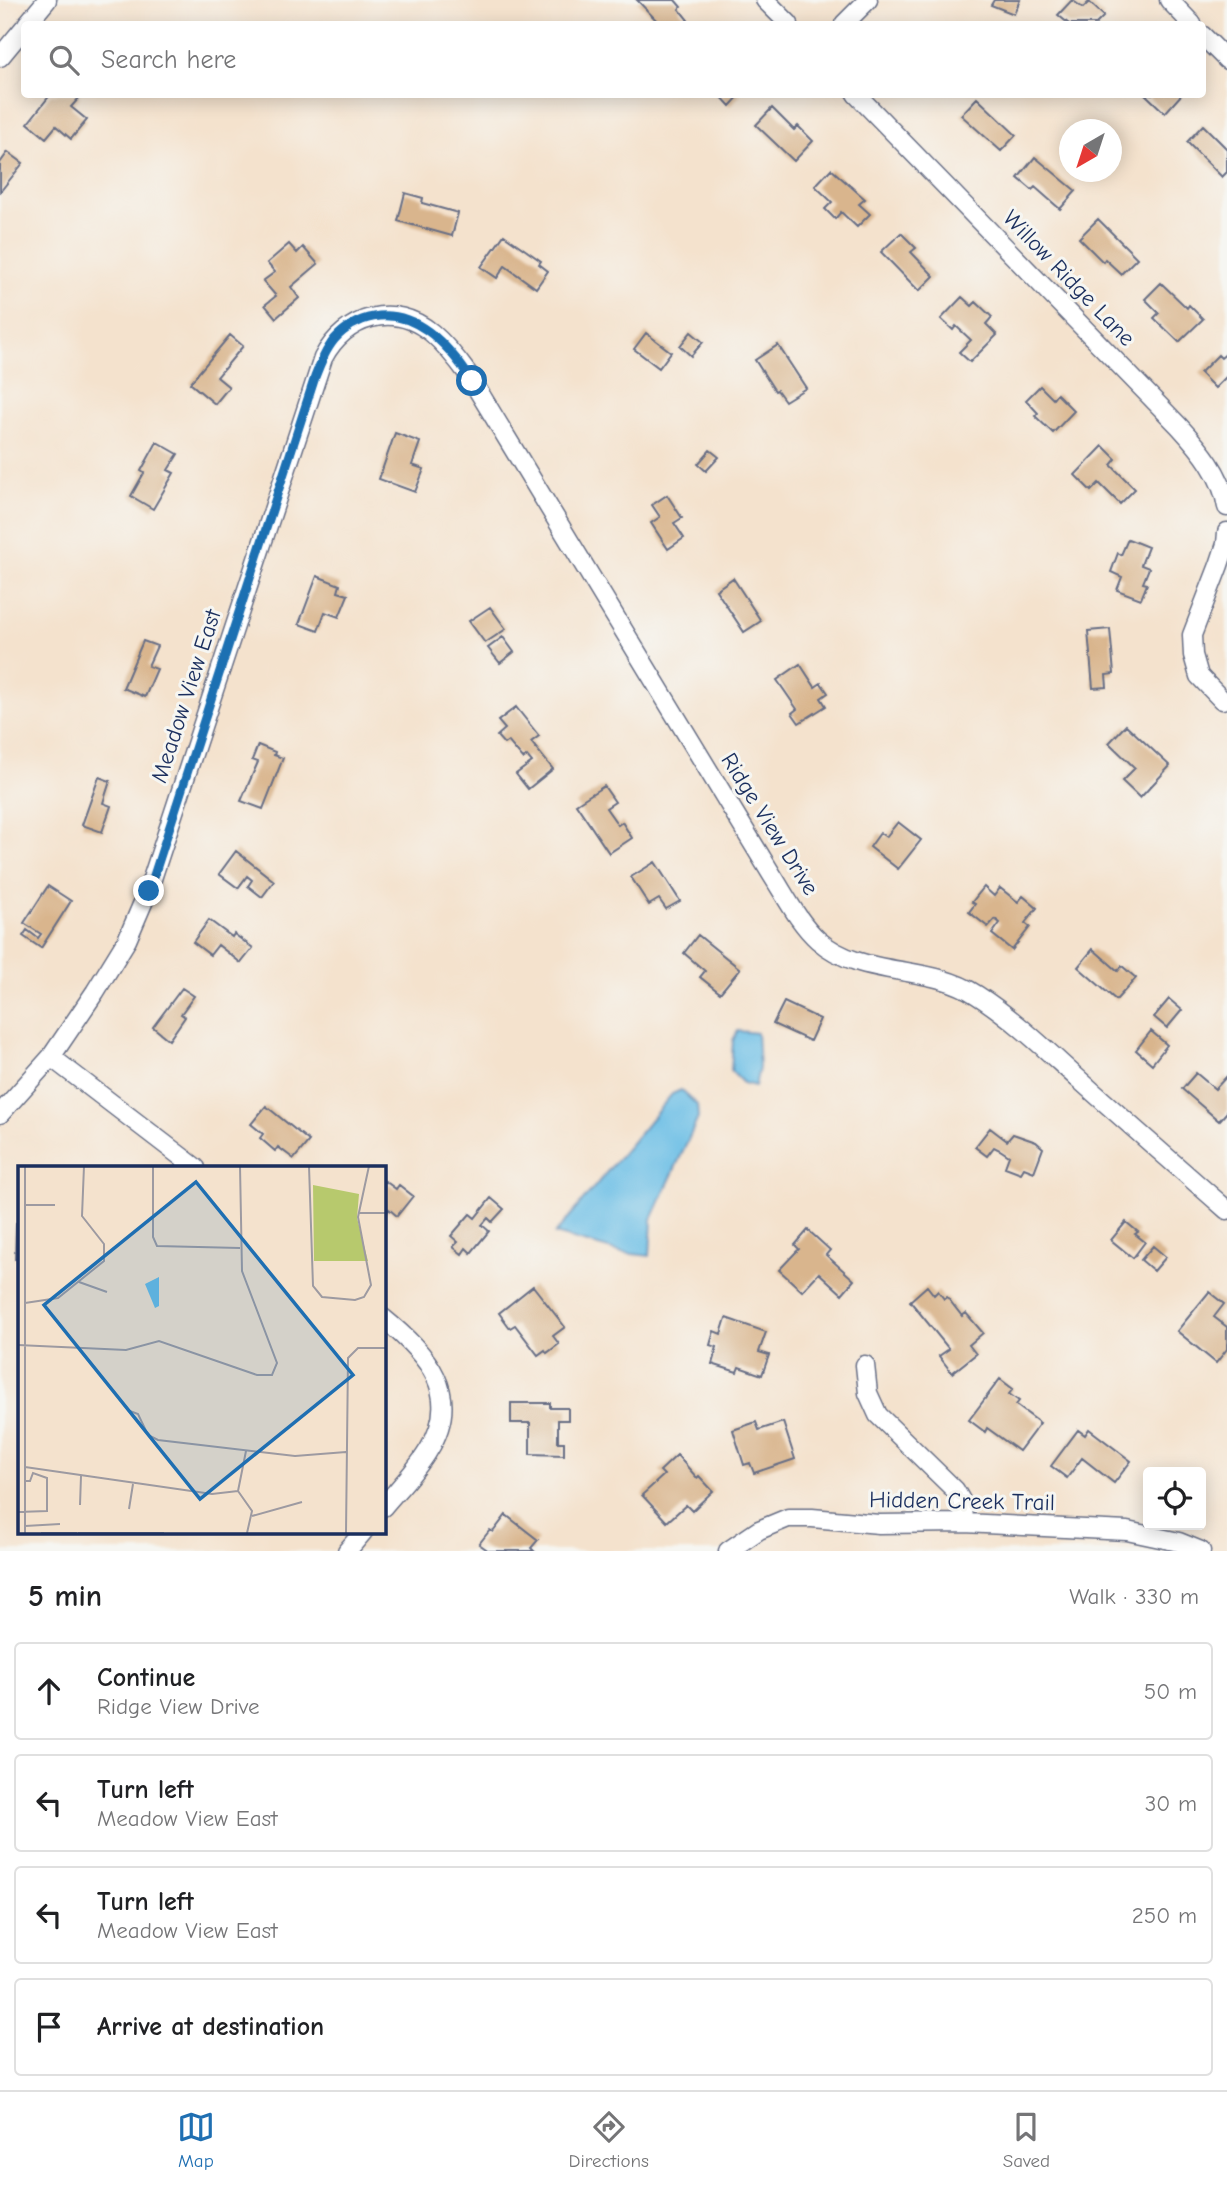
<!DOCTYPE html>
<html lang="en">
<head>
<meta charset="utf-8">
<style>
  :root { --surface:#fff; --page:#f6f6f6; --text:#202124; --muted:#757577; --line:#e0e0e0; --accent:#1f6fb2 }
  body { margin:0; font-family:"Comic Neue",sans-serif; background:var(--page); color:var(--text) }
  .controls { position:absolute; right:21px; bottom:21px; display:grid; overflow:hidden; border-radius:7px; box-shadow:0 4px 18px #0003 }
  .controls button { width:63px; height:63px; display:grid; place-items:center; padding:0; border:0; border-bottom:2px solid var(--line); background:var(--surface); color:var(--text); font:35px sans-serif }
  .compass { position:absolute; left:1059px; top:119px; width:63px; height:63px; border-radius:50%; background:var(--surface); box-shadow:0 4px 18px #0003; rotate:219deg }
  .stop { position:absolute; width:21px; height:21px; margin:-16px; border:5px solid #1f6fb2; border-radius:50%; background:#fff }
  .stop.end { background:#1f6fb2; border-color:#fff; box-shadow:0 2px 7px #0008 }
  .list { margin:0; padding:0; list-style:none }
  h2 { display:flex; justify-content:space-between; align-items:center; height:91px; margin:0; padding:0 28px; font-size:30px }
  h2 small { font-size:23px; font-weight:400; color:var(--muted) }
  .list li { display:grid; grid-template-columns:46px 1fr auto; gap:21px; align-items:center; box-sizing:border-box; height:98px; margin:0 14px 14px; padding:0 14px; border:2px solid var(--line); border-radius:7px }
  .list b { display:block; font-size:26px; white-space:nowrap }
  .list p { margin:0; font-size:23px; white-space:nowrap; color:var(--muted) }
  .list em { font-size:23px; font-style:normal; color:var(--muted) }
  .icon { flex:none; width:38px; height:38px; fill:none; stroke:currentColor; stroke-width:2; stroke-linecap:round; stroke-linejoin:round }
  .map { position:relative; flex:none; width:1227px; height:1551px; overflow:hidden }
  .search { position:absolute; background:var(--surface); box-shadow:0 4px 18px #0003; left:21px; right:21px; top:21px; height:77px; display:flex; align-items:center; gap:18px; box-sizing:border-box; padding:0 24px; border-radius:7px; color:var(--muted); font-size:26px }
  .sheet { height:539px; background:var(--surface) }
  nav { display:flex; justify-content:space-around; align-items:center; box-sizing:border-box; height:98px; border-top:2px solid var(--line); background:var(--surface); font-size:19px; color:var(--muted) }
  nav a { display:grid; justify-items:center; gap:4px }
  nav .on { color:var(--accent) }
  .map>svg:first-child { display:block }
</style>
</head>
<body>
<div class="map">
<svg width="1227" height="1551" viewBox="0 0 1227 1551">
  <rect width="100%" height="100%" fill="#f6f6f2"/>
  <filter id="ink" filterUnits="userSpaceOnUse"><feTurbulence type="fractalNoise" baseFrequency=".0143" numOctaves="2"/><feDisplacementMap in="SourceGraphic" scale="14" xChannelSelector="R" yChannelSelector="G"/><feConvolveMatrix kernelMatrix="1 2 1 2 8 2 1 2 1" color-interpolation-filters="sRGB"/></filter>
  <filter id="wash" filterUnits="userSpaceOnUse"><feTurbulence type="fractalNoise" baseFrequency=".00686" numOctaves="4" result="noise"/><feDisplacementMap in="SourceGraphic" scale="28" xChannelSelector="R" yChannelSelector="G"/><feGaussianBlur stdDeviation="1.57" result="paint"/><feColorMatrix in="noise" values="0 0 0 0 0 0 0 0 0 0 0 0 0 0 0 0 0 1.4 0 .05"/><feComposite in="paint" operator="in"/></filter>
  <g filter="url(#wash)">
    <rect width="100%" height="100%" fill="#f4e2cd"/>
    <path fill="#69bde5" stroke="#4276a2" stroke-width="2" d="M 738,1031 L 757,1033 L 759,1068 L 755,1086 L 743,1083 L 731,1071 L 733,1040 Z
      M 681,1090 L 697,1105 L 698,1118 L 652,1219 L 650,1256 L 623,1253 L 555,1234 L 672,1094 Z"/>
    <g id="blocks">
      <path fill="#d9b58d" d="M 637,0 L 675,0 L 681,7 L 679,9 L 688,20 L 683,24 L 660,24 Z
        M 994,0 L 1020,0 L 1014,14 L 991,5 Z
        M 1072,0 L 1083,8 L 1089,2 L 1104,16 L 1096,24 L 1069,24 L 1058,15 Z
        M 51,94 L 77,94 L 80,97 L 71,107 L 87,120 L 71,139 L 56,126 L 46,138 L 28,123 Z
        M 719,94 L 741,94 L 730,106 Z
        M 1145,94 L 1182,94 L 1165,113 Z
        M 977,98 L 1016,135 L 1001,151 L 961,115 Z
        M 772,108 L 794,130 L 798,126 L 813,141 L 794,161 L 756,125 Z
        M 1203,125 L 1227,149 L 1227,172 L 1222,177 L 1187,142 Z
        M 8,152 L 23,163 L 0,192 L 0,163 Z
        M 1035,157 L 1076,191 L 1060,209 L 1035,187 L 1032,190 L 1018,178 Z
        M 831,169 L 865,199 L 859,204 L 870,214 L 857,227 L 841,212 L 835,219 L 825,209 L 832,202 L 815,186 Z
        M 405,193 L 423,198 L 422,203 L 458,213 L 452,236 L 398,221 Z
        M 1098,219 L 1137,258 L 1121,274 L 1105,259 L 1103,262 L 1079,238 Z
        M 901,233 L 916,248 L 911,252 L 934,276 L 919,291 L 881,252 Z
        M 504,235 L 541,261 L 539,264 L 548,271 L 536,288 L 505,266 L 497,278 L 481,267 Z
        M 289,244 L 297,253 L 303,247 L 318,264 L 291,287 L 299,298 L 276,318 L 265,305 L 276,296 L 263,281 L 275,272 L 267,263 Z
        M 1161,283 L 1187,308 L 1189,305 L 1203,319 L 1179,342 L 1154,318 L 1159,313 L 1145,299 Z
        M 962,297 L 972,306 L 976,302 L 992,317 L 986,324 L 997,335 L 970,362 L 959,352 L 971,340 L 956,326 L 953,330 L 941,319 Z
        M 691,332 L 703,342 L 691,356 L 680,346 Z
        M 646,333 L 671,352 L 659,368 L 634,349 Z
        M 230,335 L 243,346 L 217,377 L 229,387 L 215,404 L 190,383 Z
        M 778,345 L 806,388 L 785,401 L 777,390 L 775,391 L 755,360 Z
        M 1227,353 L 1227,376 L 1215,388 L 1200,373 L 1218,355 L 1221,358 Z
        M 1040,386 L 1053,399 L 1057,394 L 1074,411 L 1053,433 L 1035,416 L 1038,413 L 1026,400 Z
        M 395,433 L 420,442 L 412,465 L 424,469 L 415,492 L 379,479 Z
        M 157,442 L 178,454 L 168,470 L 174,473 L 153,509 L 131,496 L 144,473 L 141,471 Z
        M 1103,446 L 1116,459 L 1111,465 L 1135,489 L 1120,504 L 1099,483 L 1091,491 L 1075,475 Z
        M 710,450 L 719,457 L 706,471 L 698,464 Z
        M 667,495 L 682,518 L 674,523 L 684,538 L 668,549 L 651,523 L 660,517 L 652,505 Z
        M 1128,539 L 1148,547 L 1141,565 L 1149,568 L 1143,583 L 1147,584 L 1141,599 L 1117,590 L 1122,577 L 1111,572 L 1118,553 L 1121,555 Z
        M 317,576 L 340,585 L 338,592 L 348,595 L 339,617 L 325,612 L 318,631 L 299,624 Z
        M 733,578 L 761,621 L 744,632 L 716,590 Z
        M 490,607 L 506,629 L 485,643 L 469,621 Z
        M 1110,629 L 1114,674 L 1106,675 L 1107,687 L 1093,688 L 1088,631 Z
        M 503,637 L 514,652 L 500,663 L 488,648 Z
        M 143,641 L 157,646 L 148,666 L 157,669 L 145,697 L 123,688 Z
        M 800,664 L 815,687 L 821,683 L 828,693 L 821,698 L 826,706 L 799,723 L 792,713 L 797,709 L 777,680 Z
        M 516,707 L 539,736 L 531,742 L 553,769 L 528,789 L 516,774 L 532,762 L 527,756 L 523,759 L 508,741 L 504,744 L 497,736 L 505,729 L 498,721 Z
        M 1126,725 L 1170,766 L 1140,798 L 1122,781 L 1135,768 L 1109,743 Z
        M 258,745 L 275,752 L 274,755 L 283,758 L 263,809 L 241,801 L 258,762 L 252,760 Z
        M 99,777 L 110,781 L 103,803 L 111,806 L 102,832 L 82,825 Z
        M 604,786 L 615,802 L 606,808 L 618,825 L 622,822 L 632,838 L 609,853 L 576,804 Z
        M 898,822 L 921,840 L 898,869 L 870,847 L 880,833 L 886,837 Z
        M 236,851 L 274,881 L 262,897 L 248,886 L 252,880 L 247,876 L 238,888 L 219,874 Z
        M 655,862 L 680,901 L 666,909 L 659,899 L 649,905 L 631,877 Z
        M 48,886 L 71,901 L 41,948 L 23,936 L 27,930 L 38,938 L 41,934 L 24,923 Z
        M 984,887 L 994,896 L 1000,888 L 1018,902 L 1023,896 L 1037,908 L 1025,923 L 1030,927 L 1012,950 L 992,934 L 1000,923 L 995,919 L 988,927 L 969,912 L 975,904 L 972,902 Z
        M 209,920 L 232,937 L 234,934 L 253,948 L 241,963 L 218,945 L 210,955 L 193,942 Z
        M 698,935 L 740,969 L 720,993 L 700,977 L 705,971 L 684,953 Z
        M 1093,949 L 1118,971 L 1122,966 L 1136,978 L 1116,1000 L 1078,967 Z
        M 182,988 L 194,996 L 181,1014 L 185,1017 L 169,1040 L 153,1027 Z
        M 1169,999 L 1182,1010 L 1167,1028 L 1154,1017 Z
        M 784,1002 L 820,1019 L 810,1041 L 773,1024 Z
        M 1151,1031 L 1167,1045 L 1152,1064 L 1136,1050 Z
        M 1196,1073 L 1215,1089 L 1227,1076 L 1227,1112 L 1219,1121 L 1182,1089 Z
        M 266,1106 L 309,1141 L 294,1159 L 278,1147 L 275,1151 L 260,1138 L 263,1134 L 251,1124 Z
        M 990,1128 L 1007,1141 L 1013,1134 L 1036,1142 L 1043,1148 L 1034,1172 L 1024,1168 L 1021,1173 L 1005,1167 L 1009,1156 L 1000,1150 L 994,1147 L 987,1156 L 975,1147 Z
        M 385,1181 L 396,1189 L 399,1185 L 413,1196 L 397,1216 L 389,1209 L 383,1217 L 383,1184 Z
        M 491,1198 L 504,1209 L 492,1222 L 488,1218 L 482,1225 L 489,1231 L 471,1253 L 466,1248 L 462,1254 L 453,1247 L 458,1242 L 451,1236 L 470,1214 L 475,1218 Z
        M 1126,1222 L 1138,1232 L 1135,1234 L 1145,1242 L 1133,1258 L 1111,1240 Z
        M 16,1223 L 19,1223 L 19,1259 L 15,1259 Z
        M 808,1230 L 830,1250 L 826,1255 L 854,1280 L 842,1294 L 819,1273 L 802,1291 L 779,1270 L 799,1249 L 795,1245 Z
        M 1153,1246 L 1166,1257 L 1154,1271 L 1141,1260 Z
        M 533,1286 L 565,1327 L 553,1336 L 559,1344 L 547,1353 L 545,1350 L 538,1355 L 515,1325 L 510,1328 L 499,1313 Z
        M 927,1286 L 934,1295 L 938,1291 L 944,1299 L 947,1297 L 962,1316 L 966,1313 L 983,1333 L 969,1345 L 976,1354 L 952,1373 L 939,1356 L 949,1349 L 910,1301 Z
        M 1209,1292 L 1224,1304 L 1214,1317 L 1227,1327 L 1227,1349 L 1216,1363 L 1177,1331 Z
        M 726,1318 L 766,1332 L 759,1352 L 769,1355 L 762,1375 L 739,1367 L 737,1372 L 712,1364 L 717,1347 L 710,1345 L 714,1331 L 721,1334 Z
        M 1000,1379 L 1013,1389 L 1009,1394 L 1019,1401 L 1016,1405 L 1040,1423 L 1019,1451 L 987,1428 L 985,1432 L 969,1420 Z
        M 511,1403 L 550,1403 L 550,1408 L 568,1408 L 568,1420 L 558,1420 L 558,1442 L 564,1442 L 564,1455 L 530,1454 L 530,1423 L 511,1423 Z
        M 756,1422 L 759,1430 L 783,1422 L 795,1459 L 754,1473 L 750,1463 L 744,1465 L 733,1430 Z
        M 1089,1429 L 1131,1461 L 1114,1483 L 1082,1458 L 1067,1478 L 1051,1466 L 1078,1430 L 1085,1435 Z
        M 677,1455 L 697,1478 L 699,1476 L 713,1491 L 692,1511 L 686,1505 L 667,1522 L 642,1495 L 664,1475 L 660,1471 Z
        M 506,1515 L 538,1540 L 531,1548 L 534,1551 L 489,1551 L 479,1544 L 490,1530 L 493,1532 Z"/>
    </g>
  </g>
  <g filter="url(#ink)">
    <use href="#blocks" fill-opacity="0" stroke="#676e85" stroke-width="2"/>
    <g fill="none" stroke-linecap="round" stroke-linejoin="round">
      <defs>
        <path id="street" d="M 765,0 L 789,24
          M 1169,0 L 1192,24
          M 27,24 L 47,0
          M 844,24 L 868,0
          M 1202,35 L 1227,60
          M 0,57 L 24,28
          M 856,94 L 1179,426 C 1201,450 1222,475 1227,507
          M 1222,700 L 1199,676 L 1193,655 L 1192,635 L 1219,565 L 1226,544 L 1227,532
          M 51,1057 L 196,1168
          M 0,1114 L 51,1057 L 95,992 L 127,940 L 148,891 L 323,358 C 345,316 394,301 432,333 C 446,345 457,359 468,374 L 772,875 C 786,897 799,923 818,940 C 862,979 929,963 977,995 C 1016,1020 1049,1053 1083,1083 C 1131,1126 1179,1168 1227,1210
          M 383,1318 C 427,1354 464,1394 428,1451 C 416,1471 398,1489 383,1507
          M 865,1365 L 868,1393 L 878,1415 L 955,1490 L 963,1504 L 964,1523
          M 347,1551 L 363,1532
          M 728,1551 L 759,1530 L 788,1518 L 812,1518 L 879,1524 L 964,1523 L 1127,1531 L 1179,1542 L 1201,1551"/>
      </defs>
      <use href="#street" stroke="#676e85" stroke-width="21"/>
      <use href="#street" stroke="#fff" stroke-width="18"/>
    </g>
  </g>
  <g fill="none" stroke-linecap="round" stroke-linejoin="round" filter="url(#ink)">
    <path stroke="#1f6fb2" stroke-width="9" d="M 149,891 L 315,377 C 319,367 323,356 329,347 C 336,335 349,325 362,320 C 411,302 448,344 472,381"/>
  </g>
  <g text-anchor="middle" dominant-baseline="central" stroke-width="6" stroke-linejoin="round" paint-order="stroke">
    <g font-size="23" fill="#1b2f5e" stroke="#f6f6f2">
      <text transform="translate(1069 278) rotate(46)">Willow Ridge Lane</text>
      <text transform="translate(186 696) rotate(-72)">Meadow View East</text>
      <text transform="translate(770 824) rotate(58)">Ridge View Drive</text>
      <text transform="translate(962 1501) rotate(1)">Hidden Creek Trail</text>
    </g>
  </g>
  <g transform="translate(18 1166)">
    <rect width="368" height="368" fill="#f4e2cd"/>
    <path d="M 295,19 L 341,28 L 339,52 L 350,95 L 296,95 Z" fill="#b7c96d"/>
    <path d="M 141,111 L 141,140 L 137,142 L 127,118 Z" fill="#69bde5"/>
    <path fill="none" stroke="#9d9aa1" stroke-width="2" d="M 7,0 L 7,367M 135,0 L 135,71 L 139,80 L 222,82M 291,0 L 295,120 L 304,131 L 337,134 L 346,131 L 353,119 L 340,51 L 351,0M 7,39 L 37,39M 340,47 L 368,47M 61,116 L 89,126M 7,137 L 40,132 L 86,95 L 86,78 L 64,50 L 66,0M 0,179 L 108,184 L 141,175 L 239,209 L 254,209 L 259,197 L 224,105 L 222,0M 112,245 L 120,248 L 130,269 L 140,274 L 277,290 L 328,286M 7,301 L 194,328 L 220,325M 220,325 L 234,345 L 229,367M 220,325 L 228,285M 62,339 L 63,310M 111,343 L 115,318M 0,346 L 29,345 L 29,312 L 15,307 L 12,315 L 7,315M 234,350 L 284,336M 7,360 L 42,358M 23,367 L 59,367M 60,367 L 146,367M 328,367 L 330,192 L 340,182 L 368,182"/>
    <path fill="#1f6fb2" fill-opacity="0.15" stroke="#1f6fb2" stroke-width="3.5" d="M 178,16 L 335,209 L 182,333 L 26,139 Z"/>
    <rect width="368" height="368" fill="none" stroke="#1b2f5e" stroke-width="3.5"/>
  </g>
</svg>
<div class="controls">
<button><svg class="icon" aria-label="locate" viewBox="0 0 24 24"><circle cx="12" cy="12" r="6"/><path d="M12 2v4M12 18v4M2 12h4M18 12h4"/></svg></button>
</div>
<svg class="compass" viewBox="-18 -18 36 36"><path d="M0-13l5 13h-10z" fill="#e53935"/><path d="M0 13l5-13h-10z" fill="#757577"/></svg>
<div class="stop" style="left:472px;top:381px"></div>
<div class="stop end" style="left:149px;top:891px"></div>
<div class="search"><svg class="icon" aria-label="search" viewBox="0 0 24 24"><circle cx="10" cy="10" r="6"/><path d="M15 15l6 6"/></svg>Search here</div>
</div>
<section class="sheet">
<h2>5 min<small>Walk · 330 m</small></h2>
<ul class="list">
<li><svg class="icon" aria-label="ahead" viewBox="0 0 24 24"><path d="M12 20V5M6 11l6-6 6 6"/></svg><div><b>Continue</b><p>Ridge View Drive</p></div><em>50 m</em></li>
<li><svg class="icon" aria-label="left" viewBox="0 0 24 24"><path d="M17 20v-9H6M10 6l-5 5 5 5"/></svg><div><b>Turn left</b><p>Meadow View East</p></div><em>30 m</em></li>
<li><svg class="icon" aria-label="left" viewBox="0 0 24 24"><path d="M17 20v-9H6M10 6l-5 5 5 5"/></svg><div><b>Turn left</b><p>Meadow View East</p></div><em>250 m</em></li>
<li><svg class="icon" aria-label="arrive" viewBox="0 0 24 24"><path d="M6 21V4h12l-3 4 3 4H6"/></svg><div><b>Arrive at destination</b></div></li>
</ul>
</section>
<nav>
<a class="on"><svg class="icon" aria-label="map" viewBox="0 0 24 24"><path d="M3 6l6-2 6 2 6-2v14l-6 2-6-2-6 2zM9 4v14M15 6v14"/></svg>Map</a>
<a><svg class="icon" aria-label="directions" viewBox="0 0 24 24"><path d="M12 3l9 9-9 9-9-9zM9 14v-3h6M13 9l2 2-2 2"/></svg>Directions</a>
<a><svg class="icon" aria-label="saved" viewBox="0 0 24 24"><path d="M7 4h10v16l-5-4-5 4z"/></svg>Saved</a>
</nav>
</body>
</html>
